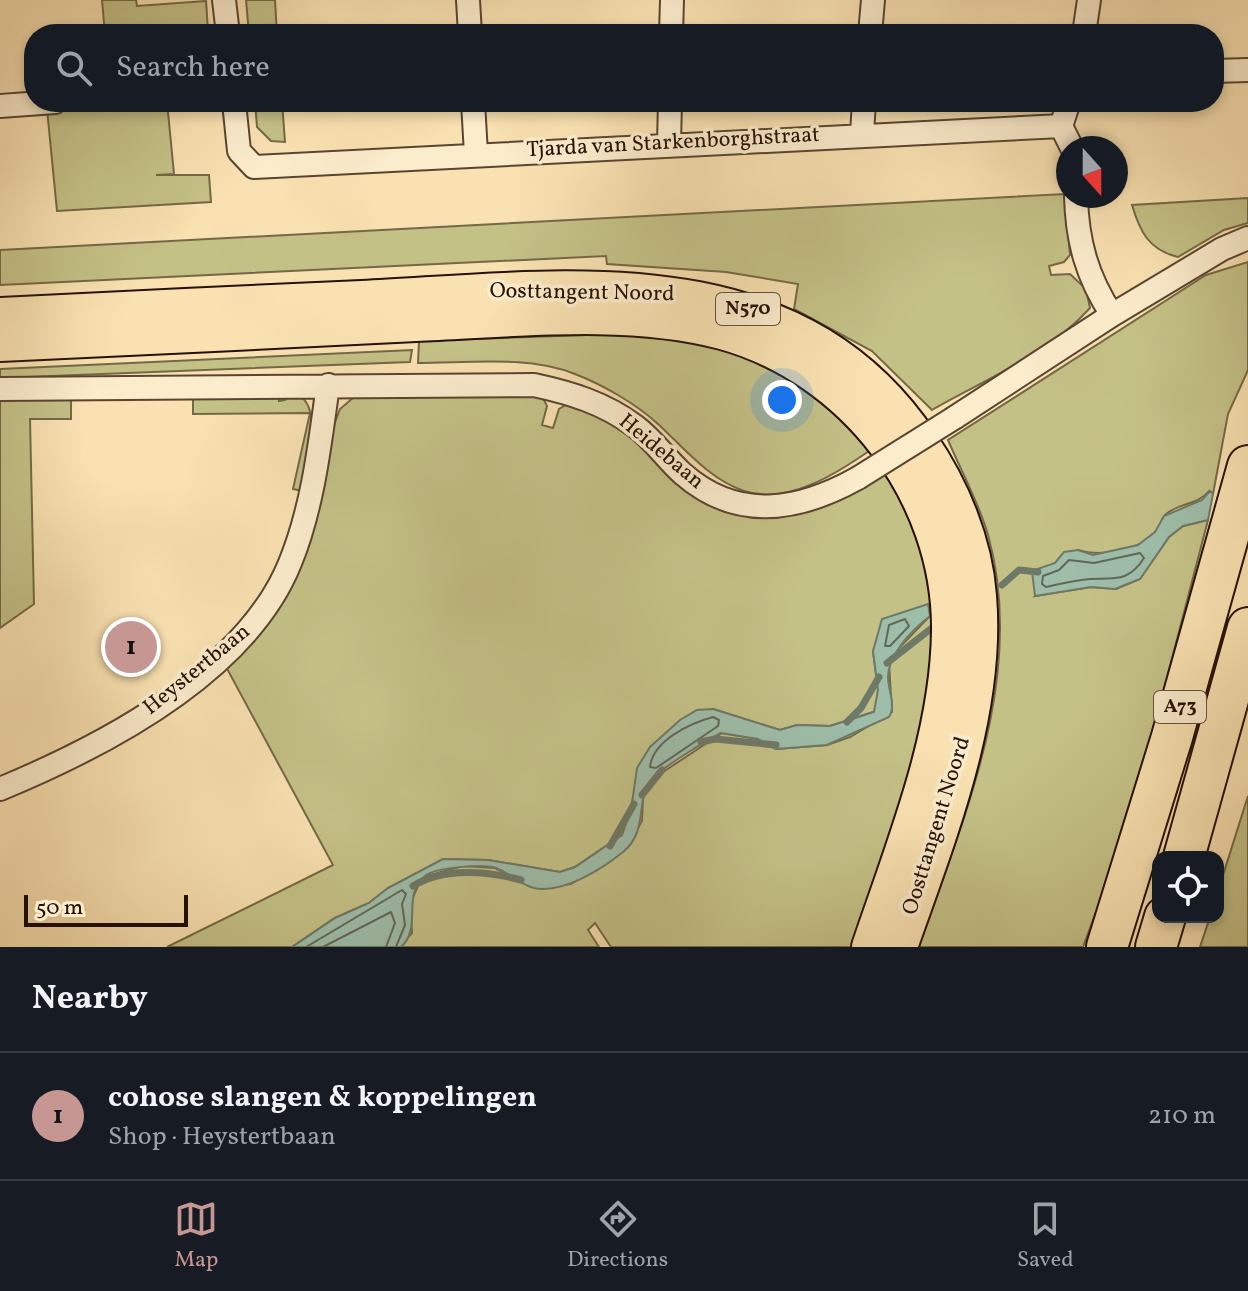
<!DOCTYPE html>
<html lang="en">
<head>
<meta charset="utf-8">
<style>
  :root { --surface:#171b24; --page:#20242c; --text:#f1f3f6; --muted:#9ea1a6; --line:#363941; --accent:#c59692 }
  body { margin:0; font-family:Vollkorn,serif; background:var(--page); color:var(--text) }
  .controls { position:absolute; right:24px; bottom:24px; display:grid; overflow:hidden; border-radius:16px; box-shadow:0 4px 12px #0003 }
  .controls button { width:72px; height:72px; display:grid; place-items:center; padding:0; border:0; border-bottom:2px solid var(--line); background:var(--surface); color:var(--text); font:40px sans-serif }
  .compass { position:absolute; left:1056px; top:136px; width:72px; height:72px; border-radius:50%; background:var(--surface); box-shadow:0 4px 12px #0003; rotate:159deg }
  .scale { position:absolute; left:24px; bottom:20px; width:164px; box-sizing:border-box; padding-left:8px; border:4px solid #251106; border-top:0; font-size:22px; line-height:28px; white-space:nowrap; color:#251106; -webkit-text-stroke:6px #fbeccc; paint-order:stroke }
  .you { position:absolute; left:782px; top:400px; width:28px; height:28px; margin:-20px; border:6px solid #fff; border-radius:50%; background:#1a73e8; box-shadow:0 0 0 12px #1a73e833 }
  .badge { display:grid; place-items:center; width:52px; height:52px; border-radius:50%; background:var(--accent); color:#111; font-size:26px; font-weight:700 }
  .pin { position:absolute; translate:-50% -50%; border:4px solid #fff; box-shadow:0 2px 8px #0006 }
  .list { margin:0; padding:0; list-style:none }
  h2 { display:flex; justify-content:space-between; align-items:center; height:104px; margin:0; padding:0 32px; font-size:34px }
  h2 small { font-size:26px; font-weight:400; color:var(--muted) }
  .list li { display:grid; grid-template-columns:52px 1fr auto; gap:24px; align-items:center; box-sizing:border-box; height:128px; padding:0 32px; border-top:2px solid var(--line) }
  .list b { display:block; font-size:30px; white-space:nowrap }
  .list p { margin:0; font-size:26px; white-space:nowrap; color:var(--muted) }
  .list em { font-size:26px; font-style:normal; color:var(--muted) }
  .icon { flex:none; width:44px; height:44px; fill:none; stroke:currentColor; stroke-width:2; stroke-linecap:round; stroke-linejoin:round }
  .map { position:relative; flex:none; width:1248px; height:947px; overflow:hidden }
  .search { position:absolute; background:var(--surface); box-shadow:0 4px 12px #0003; left:24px; right:24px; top:24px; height:88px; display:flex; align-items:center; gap:20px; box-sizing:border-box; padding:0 28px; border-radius:32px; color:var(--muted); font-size:30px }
  .sheet { height:232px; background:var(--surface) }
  nav { display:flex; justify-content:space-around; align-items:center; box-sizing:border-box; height:112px; border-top:2px solid var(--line); background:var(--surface); font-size:22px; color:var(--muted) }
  nav a { display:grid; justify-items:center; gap:4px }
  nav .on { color:var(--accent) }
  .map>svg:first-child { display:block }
</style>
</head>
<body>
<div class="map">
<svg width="1248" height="947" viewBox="0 0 1248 947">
  <rect width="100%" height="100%" fill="#f9e1b1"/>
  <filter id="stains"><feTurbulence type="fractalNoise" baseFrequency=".0025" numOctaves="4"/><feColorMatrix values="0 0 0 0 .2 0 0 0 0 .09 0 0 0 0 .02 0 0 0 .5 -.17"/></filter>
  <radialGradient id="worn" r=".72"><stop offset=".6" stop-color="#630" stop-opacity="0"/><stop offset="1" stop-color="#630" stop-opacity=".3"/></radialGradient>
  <path fill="#c4c187" stroke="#746946" stroke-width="2" d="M 102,0 L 136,0 L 137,6 L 206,1 L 208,30 L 105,34 Z
    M 246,0 L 275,0 L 277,34 L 249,34 Z
    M 116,102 L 167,102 L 174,174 L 156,175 L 209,175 L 211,202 L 57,211 L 47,109 L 115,105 Z
    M 255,102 L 282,102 L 285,142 L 271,141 L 257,127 Z
    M 1065,194 L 1070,255 L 1064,262 L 1049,266 L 1051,275 L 1070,274 L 1086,289 L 1090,308 C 1049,354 984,380 932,410 L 872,351 L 794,309 L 798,284 L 726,272 L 607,264 L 606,256 L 0,285 L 0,250 Z
    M 1248,198 L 1248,223 L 1224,230 L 1178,257 C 1149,250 1140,232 1132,205 Z
    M 1248,262 L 1248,370 L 1228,414 L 1213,494 L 1209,491 C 1197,506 1179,502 1165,515 C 1161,519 1160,527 1156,532 C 1139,551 1100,557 1078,550 L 1035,596 L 1091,587 L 1116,589 L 1140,579 L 1169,537 L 1183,526 L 1208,520 L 1130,820 L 1083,947 L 918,947 C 964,818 1027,674 988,535 C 979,503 961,471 948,440 L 1206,275 Z
    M 672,332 L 747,355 L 815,393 L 872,449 C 839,472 788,506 744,491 C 709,479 684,448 658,424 C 635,403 603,385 575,374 C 528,355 467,363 418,363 L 419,341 Z
    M 412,350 L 410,362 L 0,378 L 0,369 Z
    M 278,392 L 279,401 L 285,400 L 284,392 C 330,391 306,463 302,491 L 293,489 L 310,413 L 193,414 L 193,394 Z
    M 541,394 L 547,406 L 542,425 L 553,428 L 559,409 L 571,402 L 604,417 L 772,516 L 825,506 L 888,473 C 905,505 923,539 929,575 C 949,701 893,828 856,947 L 611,947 L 595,923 L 588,930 L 599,947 L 400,947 L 412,933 L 410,904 L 422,877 L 463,866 L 495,868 L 535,888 L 571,884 L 625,850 L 642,821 L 643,798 L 651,780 L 722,733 L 758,739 L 776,749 L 827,745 L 850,737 L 892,712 L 889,664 L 898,649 L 930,616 L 929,604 L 873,651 L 878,690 L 876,711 L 830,726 L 797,725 L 780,730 L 713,709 L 635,792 L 622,835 L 575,867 L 560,872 L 488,860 L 443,859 L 388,888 L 369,903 L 335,918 L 292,947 L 167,947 L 333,865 L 225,665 L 256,632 L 340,409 L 354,397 Z
    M 71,396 L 71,419 L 30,419 L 34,604 L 0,628 L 0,398 Z
    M 1248,796 L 1248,947 L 1200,947 L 1210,917 L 1218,917 L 1218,891 Z"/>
  <path fill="#9ebeaa" stroke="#6e7968" stroke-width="2" d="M 1210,491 L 1213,494 L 1208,520 L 1183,526 L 1169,537 L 1140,579 L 1115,589 L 1091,587 L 1035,596 L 1032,571 L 1055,563 L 1064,552 L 1078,550 L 1093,555 L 1138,545 L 1155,532 L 1164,516 L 1202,500 Z
    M 928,604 L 930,616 C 912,630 887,655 888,679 C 889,692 896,706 889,717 L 827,745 L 776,749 L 758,739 L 721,733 C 707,740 660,769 651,780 C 635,800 649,831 623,852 C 602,869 563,894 534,888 C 521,885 509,873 496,868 C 483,864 436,867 425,876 C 401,895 423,927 401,947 L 292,947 L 335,918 L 369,903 L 388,888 L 443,859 L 488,860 L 560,872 L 575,867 L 622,835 L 631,810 L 637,768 L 650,747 L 680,720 L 697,710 L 713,709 L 780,730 L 797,725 L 830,726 L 874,712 L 878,690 L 873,651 L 882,619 Z"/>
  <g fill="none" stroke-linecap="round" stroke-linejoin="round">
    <path stroke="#626858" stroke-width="2" d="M 1140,553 L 1144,558 C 1129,582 1115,578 1090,579 C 1075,580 1060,584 1046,587 L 1042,584 L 1043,576 L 1059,570 L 1069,560 L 1094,563 Z
      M 905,619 L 909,626 L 890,646 L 885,646 L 889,625 Z
      M 713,717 L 719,720 L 718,726 L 656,768 L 650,767 C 653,740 691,723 713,717 Z
      M 306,947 L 402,890 L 406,894 L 402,904 L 405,925 L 396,947
      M 323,947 L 391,912 L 395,923 L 386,947"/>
    <path stroke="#6e7968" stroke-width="7" d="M 1002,585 L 1019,570 L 1038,572
      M 887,663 L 937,624
      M 847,722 L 861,708 L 879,677
      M 701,742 L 715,739 L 776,745
      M 642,795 L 662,770
      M 610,846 L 634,804
      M 413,886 C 444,867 488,871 521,880"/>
    <defs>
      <path id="street" d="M 224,0 L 228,34
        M 468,0 L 470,34
        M 671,34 L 672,0
        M 870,34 L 873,0
        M 1084,34 L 1089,0
        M 1214,71 L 1248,70
        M 234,102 L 239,151 L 254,167 L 1061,126
        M 473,102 L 476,154
        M 1069,102 L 1061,126 L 1072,148
        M 0,106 L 55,102
        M 862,133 L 864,102
        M 669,143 L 670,102
        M 1076,196 C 1077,241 1087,277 1112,315
        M 0,389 L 534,385 C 571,393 604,403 635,426 C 654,440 666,459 683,474 C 738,522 799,511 858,478
        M 954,418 L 1112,315 L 1222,249 L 1248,238
        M 0,789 C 104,746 246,672 290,563 C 313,507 320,443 328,385"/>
      <path id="primary" d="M 0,315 C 121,309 241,303 362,298 C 562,288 792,250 921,442 C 952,487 975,542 979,596 C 989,714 938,838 900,947
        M 0,344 C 139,338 277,331 416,324 C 513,320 628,307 722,332 C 853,368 950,494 949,630 C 948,738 903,846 869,947"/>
      <path id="highway" d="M 1184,857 L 1248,628
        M 1107,947 L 1172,737 L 1248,466
        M 1156,947 L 1165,917"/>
    </defs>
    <use href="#street" stroke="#5a4531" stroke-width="26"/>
    <use href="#primary" stroke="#251106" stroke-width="38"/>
    <use href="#highway" stroke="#251106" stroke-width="44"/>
    <use href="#street" stroke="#fbeccc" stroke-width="22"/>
    <use href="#primary" stroke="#f9e1b1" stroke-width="34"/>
    <use href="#highway" stroke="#f9e1b1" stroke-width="40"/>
    <defs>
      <path id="street-bridge" d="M 858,478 L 954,418"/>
    </defs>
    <use href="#street-bridge" stroke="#5a4531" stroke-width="26" stroke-linecap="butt"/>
    <use href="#street-bridge" stroke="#fbeccc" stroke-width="22"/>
  </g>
  <g text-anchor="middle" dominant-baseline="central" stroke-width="7" stroke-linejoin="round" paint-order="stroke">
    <g fill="#fbeccc" stroke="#655341" stroke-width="2">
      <rect x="716" y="293" width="64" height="32" rx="6"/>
      <rect x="1154" y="691" width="52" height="32" rx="6"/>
    </g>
    <g font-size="20" font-weight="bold" fill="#251106">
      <text x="748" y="309">N570</text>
      <text x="1180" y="707">A73</text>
    </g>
    <g font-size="22" fill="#251106" stroke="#fbeccc">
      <text transform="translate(673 143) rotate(-3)">Tjarda van Starkenborghstraat</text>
      <text transform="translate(582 293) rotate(1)">Oosttangent Noord</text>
      <text transform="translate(661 452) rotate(40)">Heidebaan</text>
      <text transform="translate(197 670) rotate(-39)">Heystertbaan</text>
      <text transform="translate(937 826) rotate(-73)">Oosttangent Noord</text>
    </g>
  </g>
  <rect width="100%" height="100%" filter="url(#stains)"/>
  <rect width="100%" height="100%" fill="url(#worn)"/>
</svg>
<div class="controls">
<button><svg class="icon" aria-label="locate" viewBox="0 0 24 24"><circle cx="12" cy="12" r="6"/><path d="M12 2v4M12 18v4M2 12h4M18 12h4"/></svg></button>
</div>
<svg class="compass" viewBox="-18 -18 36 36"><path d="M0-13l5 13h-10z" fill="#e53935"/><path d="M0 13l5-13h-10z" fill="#9ea1a6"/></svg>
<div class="scale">50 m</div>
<div class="you"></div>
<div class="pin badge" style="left:131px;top:647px">1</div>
<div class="search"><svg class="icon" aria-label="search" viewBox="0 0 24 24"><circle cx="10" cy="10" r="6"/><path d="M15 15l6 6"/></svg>Search here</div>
</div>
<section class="sheet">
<h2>Nearby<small></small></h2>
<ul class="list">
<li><span class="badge">1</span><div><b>cohose slangen &amp; koppelingen</b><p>Shop · Heystertbaan</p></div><em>210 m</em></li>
</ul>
</section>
<nav>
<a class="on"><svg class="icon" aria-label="map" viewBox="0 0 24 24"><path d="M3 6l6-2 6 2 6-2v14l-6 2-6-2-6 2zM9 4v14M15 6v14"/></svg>Map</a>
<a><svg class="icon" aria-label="directions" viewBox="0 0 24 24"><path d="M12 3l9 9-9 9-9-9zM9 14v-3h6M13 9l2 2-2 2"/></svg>Directions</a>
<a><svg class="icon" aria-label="saved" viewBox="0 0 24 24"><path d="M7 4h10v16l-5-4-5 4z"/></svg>Saved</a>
</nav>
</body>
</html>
